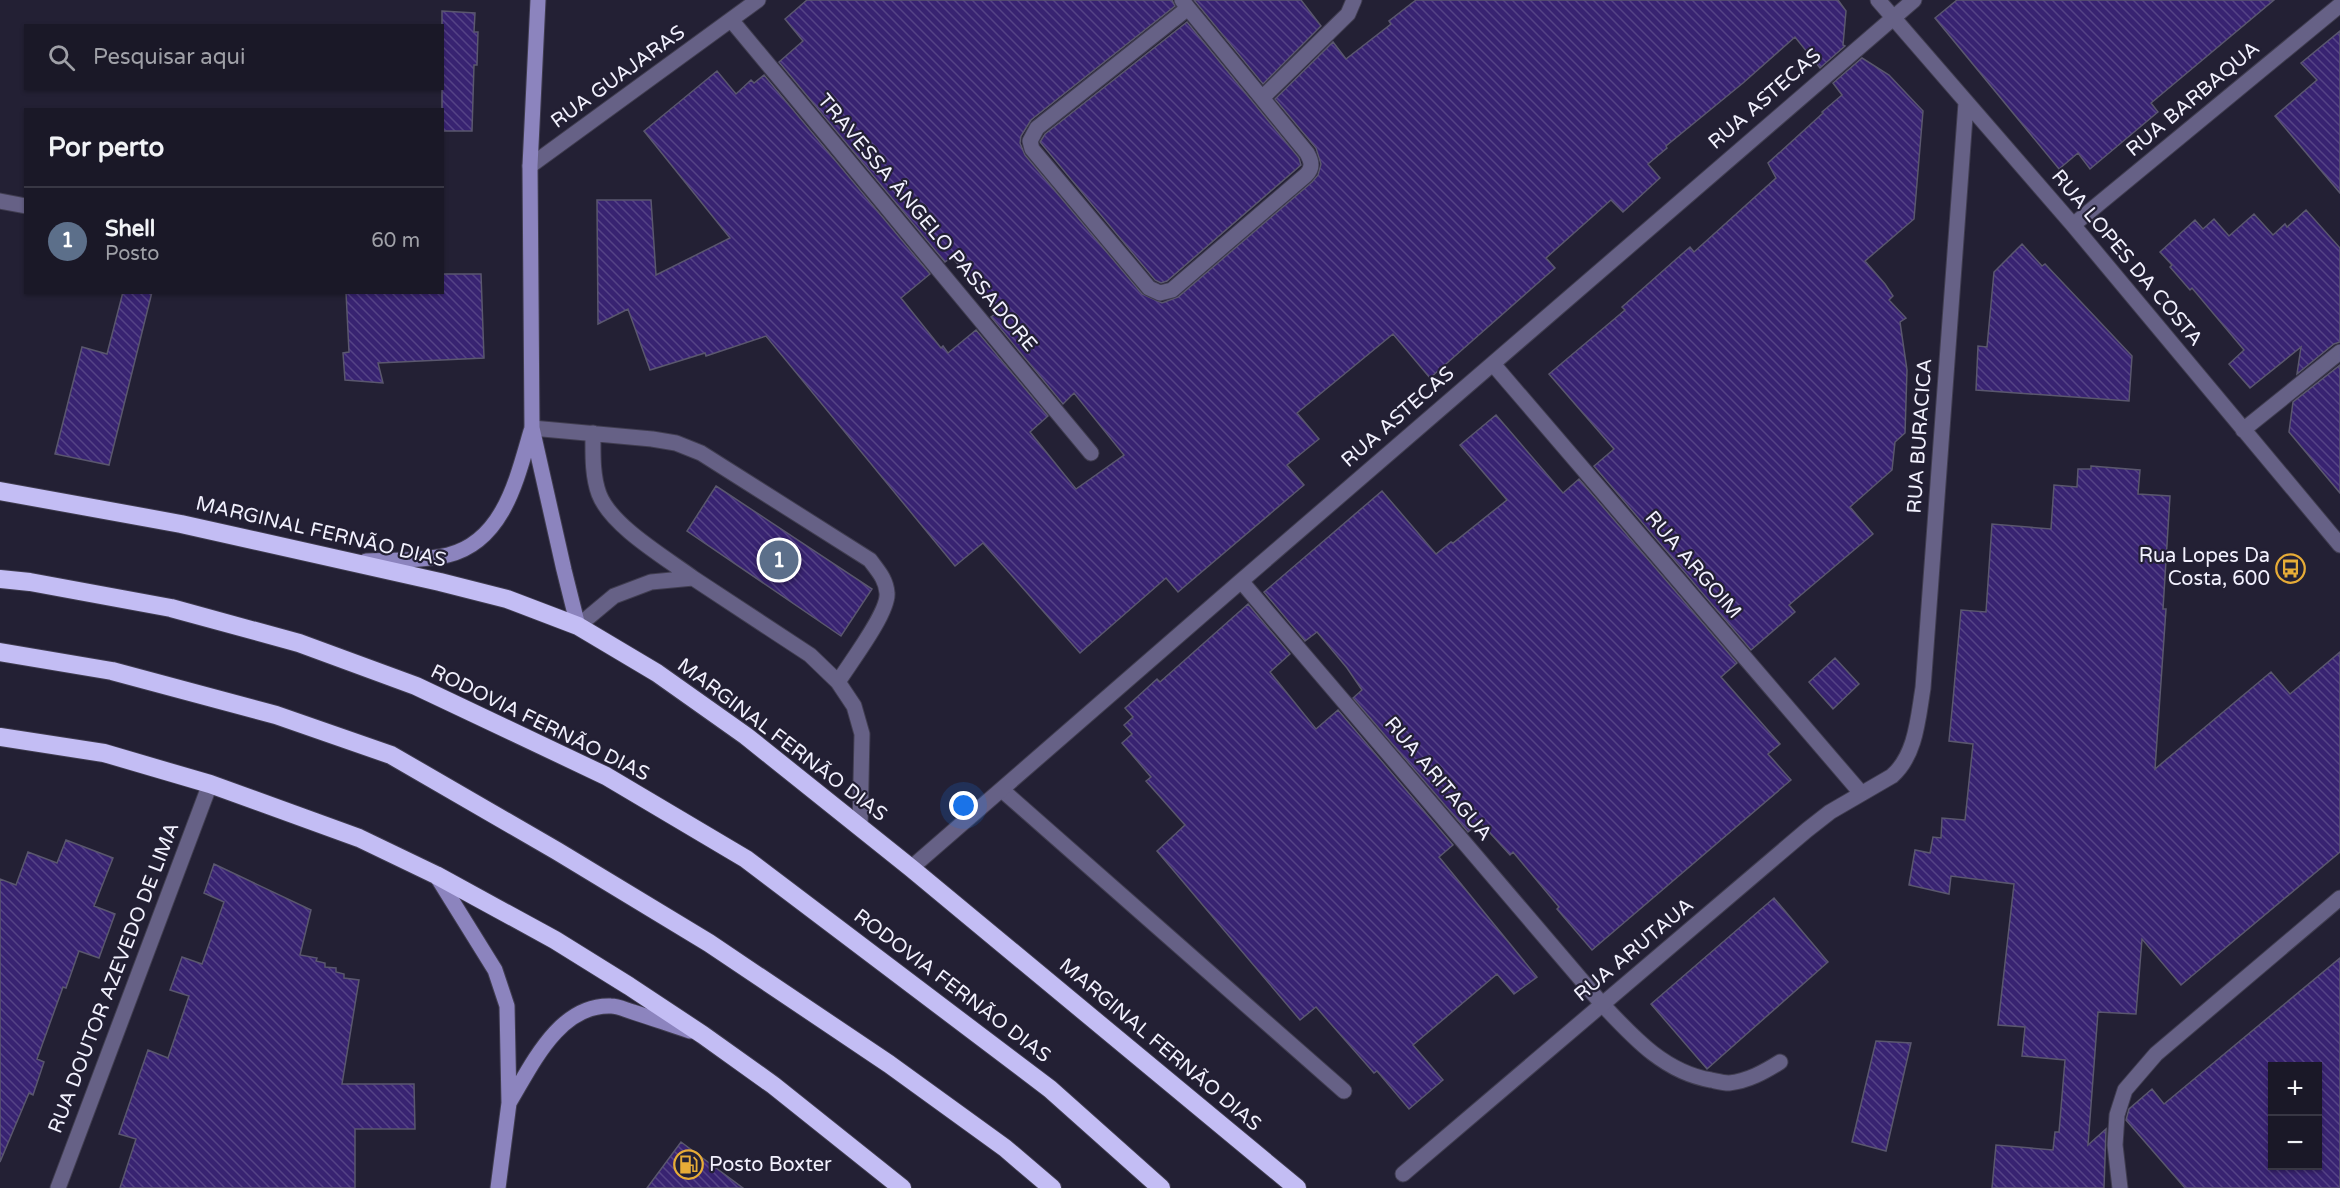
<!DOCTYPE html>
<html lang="pt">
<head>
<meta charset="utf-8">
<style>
  :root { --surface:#1a1827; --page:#23212f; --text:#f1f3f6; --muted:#9fa0a7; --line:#383744; --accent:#e7ac37 }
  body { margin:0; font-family:"Varela Round",sans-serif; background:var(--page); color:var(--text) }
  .controls { position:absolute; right:18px; bottom:18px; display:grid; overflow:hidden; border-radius:0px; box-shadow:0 2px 4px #0004 }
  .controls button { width:54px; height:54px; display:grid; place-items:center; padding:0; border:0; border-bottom:2px solid var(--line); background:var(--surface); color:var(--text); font:30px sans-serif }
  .you { position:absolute; left:964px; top:806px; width:21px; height:21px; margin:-15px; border:4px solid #fff; border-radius:50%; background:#1a73e8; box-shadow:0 0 0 9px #1a73e833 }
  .badge { display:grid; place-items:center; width:39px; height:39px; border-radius:50%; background:var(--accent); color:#fff; font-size:20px; font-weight:700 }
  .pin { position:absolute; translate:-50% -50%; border:3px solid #fff; box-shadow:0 2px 6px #0006 }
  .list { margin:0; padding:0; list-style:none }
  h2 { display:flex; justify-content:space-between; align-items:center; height:78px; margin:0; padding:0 24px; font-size:26px }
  h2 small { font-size:20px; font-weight:400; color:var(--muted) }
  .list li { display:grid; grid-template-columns:39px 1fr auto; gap:18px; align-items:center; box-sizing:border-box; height:108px; padding:0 24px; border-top:2px solid var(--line) }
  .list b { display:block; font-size:22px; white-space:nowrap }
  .list p { margin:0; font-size:20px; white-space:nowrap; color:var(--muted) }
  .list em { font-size:20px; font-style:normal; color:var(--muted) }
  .icon { flex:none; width:33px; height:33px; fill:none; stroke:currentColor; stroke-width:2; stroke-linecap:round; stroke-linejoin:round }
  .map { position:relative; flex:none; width:2340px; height:1188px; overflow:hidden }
  .search { position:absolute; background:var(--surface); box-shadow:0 2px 4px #0004; left:24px; top:24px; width:420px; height:66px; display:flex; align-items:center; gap:15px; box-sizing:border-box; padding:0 21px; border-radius:0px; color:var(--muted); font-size:22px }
  .panel { position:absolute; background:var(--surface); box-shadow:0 2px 4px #0004; left:24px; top:108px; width:420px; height:186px; border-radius:0px }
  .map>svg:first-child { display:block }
</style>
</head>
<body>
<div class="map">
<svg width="2340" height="1188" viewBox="0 0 2340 1188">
  <defs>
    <pattern id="building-back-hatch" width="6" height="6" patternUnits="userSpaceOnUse" patternTransform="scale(1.5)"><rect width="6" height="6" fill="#382371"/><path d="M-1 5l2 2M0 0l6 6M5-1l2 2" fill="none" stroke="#554386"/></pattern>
  </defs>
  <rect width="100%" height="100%" fill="#232034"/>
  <path fill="url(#building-back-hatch)" stroke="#5a576e" stroke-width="1.5" fill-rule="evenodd" d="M 807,0 L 1172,0 L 1175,6 L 1031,120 L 1021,136 L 1020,143 L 1025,155 L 1142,294 L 1162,303 L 1178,297 L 1312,182 L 1318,175 L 1321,164 L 1316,148 L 1275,99 L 1333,42 L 1346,59 L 1391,24 L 1389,21 L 1416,0 L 1838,0 L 1846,11 L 1843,45 L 1845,46 L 1820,68 L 1795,37 L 1743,83 L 1666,146 L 1667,148 L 1648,164 L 1660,178 L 1623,212 L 1611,200 L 1546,258 L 1555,268 L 1430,378 L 1393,334 L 1297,413 L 1319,439 L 1287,465 L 1304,485 L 1178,592 L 1166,578 L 1080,653 L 983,543 L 955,566 L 766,336 L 706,356 L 705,353 L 650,370 L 628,309 L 598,324 L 597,200 L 651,200 L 656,275 L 730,238 L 644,131 L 717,71 L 736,94 L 751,80 L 754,83 L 764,75 L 930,274 L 901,298 L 941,348 L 943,346 L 948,353 L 976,330 L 1048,416 L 1030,432 L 1076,489 L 1124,455 L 1074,393 L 1063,404 L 991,317 L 998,312 L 952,257 L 945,262 L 779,62 L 803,41 L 785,19 Z
    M 1194,0 L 1301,0 L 1321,26 L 1263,84 Z
    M 1957,0 L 2274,0 L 2151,103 L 2158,112 L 2090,169 L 2078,153 L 2059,169 L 1935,18 Z
    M 442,11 L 475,13 L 474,32 L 478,32 L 477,65 L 474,65 L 472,131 L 442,131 Z
    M 1187,22 L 1299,158 L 1301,165 L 1167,281 L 1161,283 L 1155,280 L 1040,142 L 1045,134 Z
    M 2340,31 L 2340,193 L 2275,116 L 2317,80 L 2301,63 Z
    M 1862,58 L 1889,75 L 1923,111 L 1914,219 L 1865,261 L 1885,284 L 1893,296 L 1889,300 L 1906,318 L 1900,322 L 1907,370 L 1905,433 L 1895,442 L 1892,470 L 1850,507 L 1873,534 L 1789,605 L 1795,612 L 1751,650 L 1594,466 L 1614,449 L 1549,374 L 1625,310 L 1622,307 L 1674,261 L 1690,247 L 1694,252 L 1776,178 L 1768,163 L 1823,113 L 1822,112 L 1842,95 L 1833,83 Z
    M 2306,210 L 2340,248 L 2340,342 L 2334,344 L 2297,374 L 2301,347 L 2250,388 L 2229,364 L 2244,350 L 2192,288 L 2190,290 L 2170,267 L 2172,265 L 2160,252 L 2195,220 L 2203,229 L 2214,219 L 2229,236 L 2254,214 L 2273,235 L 2285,224 L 2287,227 Z
    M 2022,244 L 2042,266 L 2045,264 L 2132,356 L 2129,401 L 1976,390 L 1978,346 L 1987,347 L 1994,272 Z
    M 442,274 L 481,274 L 484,358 L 378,363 L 383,383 L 345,380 L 343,353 L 349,352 L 346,292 L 442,292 Z
    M 123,292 L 152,292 L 109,465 L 55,454 L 82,347 L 107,354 Z
    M 2340,365 L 2340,493 L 2289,432 L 2293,402 Z
    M 1496,415 L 1563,493 L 1579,479 L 1737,663 L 1721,677 L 1780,744 L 1768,754 L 1791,780 L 1592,950 L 1557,909 L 1559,907 L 1513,852 L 1510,855 L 1480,822 L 1468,832 L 1353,698 L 1362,690 L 1347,668 L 1317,632 L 1305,641 L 1264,592 L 1382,491 L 1436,554 L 1451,542 L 1453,543 L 1507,500 L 1460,445 Z
    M 2091,466 L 2140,470 L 2138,494 L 2170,496 L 2163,609 L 2166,609 L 2155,769 L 2271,672 L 2290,694 L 2340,652 L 2340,852 L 2181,985 L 2142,939 L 2136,1014 L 2098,1012 L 2088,1145 L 2106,1129 L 2104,1188 L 1992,1188 L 1996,1145 L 2053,1150 L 2055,1132 L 2059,1132 L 2065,1060 L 2022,1056 L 2025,1027 L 1998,1025 L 2014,884 L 1951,876 L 1949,894 L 1909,885 L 1915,850 L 1930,853 L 1933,837 L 1941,838 L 1942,818 L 1965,820 L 1973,744 L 1949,741 L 1953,700 L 1961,610 L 1986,612 L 1992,524 L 2051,529 L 2054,485 L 2077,487 L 2078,469 L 2091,469 Z
    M 716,486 L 872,589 L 841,636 L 687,531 Z
    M 1248,604 L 1290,654 L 1270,672 L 1316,729 L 1338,710 L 1453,845 L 1439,857 L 1537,977 L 1514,994 L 1497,974 L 1413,1045 L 1443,1080 L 1409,1109 L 1377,1071 L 1374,1073 L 1316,1007 L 1300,1020 L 1157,851 L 1185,825 L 1146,781 L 1151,777 L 1122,743 L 1132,734 L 1124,725 L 1133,717 L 1125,708 L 1157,679 L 1160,682 Z
    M 1835,658 L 1859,684 L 1833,709 L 1809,682 Z
    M 66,840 L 113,858 L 94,906 L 115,914 L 99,958 L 79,951 L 66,988 L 63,987 L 37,1059 L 44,1062 L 33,1095 L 29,1093 L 0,1162 L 0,879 L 16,885 L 28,852 L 57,863 Z
    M 214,864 L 311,910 L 300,955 L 317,958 L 316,961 L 325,963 L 325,967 L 336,968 L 336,972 L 344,974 L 344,978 L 359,980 L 342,1084 L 414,1084 L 415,1129 L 355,1129 L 355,1188 L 120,1188 L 136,1139 L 119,1134 L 148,1050 L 168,1058 L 189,996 L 170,990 L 182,957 L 202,964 L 224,902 L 204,893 Z
    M 1774,898 L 1828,962 L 1707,1069 L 1651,1004 Z
    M 2340,958 L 2340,1188 L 2185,1188 L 2126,1120 L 2129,1109 L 2152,1089 L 2164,1104 ZM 2272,1066 L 2318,1066 L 2318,1166 L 2272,1166 Z
    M 1876,1041 L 1911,1043 L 1886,1151 L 1852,1142 Z
    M 681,1142 L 743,1188 L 647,1188 Z"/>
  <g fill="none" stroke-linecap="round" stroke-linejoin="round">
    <defs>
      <path id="lane" d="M 0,201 L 26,206
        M 532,428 L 652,439 L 676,443 L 701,453 L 870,560 C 878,571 886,579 887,593 C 889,612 850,663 838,682
        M 593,433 C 593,453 592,475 599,494 C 611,526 666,558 693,578
        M 578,626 L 614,596 L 651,582 L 693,578 L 810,655 L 838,682 L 854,706 L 862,734 L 860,828
        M 1002,790 L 1344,1091
        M 1602,1004 C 1633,1037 1664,1072 1711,1080 C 1716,1081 1723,1083 1729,1083 C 1748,1081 1764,1072 1780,1062
        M 2120,1188 L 2115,1145 L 2117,1115 L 2125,1090 L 2156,1054 L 2340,898"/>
      <path id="street" d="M 1182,0 L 1188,8 L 1307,153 C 1312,162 1313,168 1306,175 L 1172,290 L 1160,293 L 1149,288 L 1032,149 L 1030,141 L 1037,128 L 1188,8
        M 1878,0 L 2073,225 L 2340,545
        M 732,21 L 1091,453
        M 1262,98 L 1348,14 L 1354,0
        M 530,166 L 758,0
        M 2073,225 L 2340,5
        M 1493,364 L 1861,793
        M 2243,430 L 2340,352
        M 1241,581 L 1602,1004
        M 911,868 L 1241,581 L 1914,0
        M 1403,1174 L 1807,830 L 1830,812 L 1892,776 C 1916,755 1918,718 1923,688 L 1966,103
        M 58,1188 L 210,784"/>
      <path id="secondary" d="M 538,0 L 530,166 L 532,428 L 564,570 L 578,626
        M 366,561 C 393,560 422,561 448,555 C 504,541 517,478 531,431
        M 436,875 L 495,970 L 507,1006 L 509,1103 L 498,1188
        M 509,1103 C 532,1065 559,1004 611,1006 C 618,1006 626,1010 633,1012 C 652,1018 671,1025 690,1031"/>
      <path id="highway" d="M 0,491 L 181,524 L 440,582 L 507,599 L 578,626 L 657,673 L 746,736 L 911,868 L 1297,1188
        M 0,579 L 30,582 L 171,608 L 299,643 L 416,686 L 606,776 L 746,859 L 1050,1089 L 1161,1188
        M 0,652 L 112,671 L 276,715 L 391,755 L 557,851 L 709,943 L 889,1064 L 1005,1148 L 1052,1188
        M 0,737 L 104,753 L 210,784 L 359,838 L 436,875 L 555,940 L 629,986 L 703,1035 L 773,1085 L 902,1188"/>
    </defs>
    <use href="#lane" stroke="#403d50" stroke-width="17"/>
    <use href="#street" stroke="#403d50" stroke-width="17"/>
    <use href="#secondary" stroke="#403d50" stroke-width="17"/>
    <use href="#highway" stroke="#403d50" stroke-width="20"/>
    <use href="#lane" stroke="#666186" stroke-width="15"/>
    <use href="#street" stroke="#666186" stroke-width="15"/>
    <use href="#secondary" stroke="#8c84be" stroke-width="15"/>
    <use href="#highway" stroke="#c3bdf4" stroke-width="18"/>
  </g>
  <defs>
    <symbol id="bus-ring" viewBox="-11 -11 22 22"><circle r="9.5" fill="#232034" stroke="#e7ac37" stroke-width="1.5"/><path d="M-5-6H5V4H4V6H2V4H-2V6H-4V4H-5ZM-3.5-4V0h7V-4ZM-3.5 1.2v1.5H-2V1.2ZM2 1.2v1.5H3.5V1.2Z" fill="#e7ac37"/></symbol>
    <symbol id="fuel-ring" viewBox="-11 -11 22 22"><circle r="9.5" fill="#232034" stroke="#e7ac37" stroke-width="1.5"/><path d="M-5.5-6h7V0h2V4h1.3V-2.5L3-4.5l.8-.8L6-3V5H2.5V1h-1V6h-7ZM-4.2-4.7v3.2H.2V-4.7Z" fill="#e7ac37"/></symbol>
  </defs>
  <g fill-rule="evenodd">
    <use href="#bus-ring" x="2274" y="552" width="33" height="33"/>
    <use href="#fuel-ring" x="672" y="1148" width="33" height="33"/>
  </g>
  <g text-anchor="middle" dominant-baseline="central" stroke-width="4.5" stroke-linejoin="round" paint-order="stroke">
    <g font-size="20" fill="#f2f1fe" stroke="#232034">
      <text transform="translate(618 77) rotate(-36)">RUA GUAJARAS</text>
      <text transform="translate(1765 99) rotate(-41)">RUA ASTECAS</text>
      <text transform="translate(2193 99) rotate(-40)">RUA BARBAQUA</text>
      <text transform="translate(927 223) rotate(50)">TRAVESSA ÂNGELO PASSADORE</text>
      <text transform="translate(2127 258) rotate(50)">RUA LOPES DA COSTA</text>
      <text transform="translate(1398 417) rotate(-41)">RUA ASTECAS</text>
      <text transform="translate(1920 436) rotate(-86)">RUA BURACICA</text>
      <text transform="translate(321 532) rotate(13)">MARGINAL FERNÃO DIAS</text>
      <text transform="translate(1693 565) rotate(49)">RUA ARGOIM</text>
      <text transform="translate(540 723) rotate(26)">RODOVIA FERNÃO DIAS</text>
      <text transform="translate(782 740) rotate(37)">MARGINAL FERNÃO DIAS</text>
      <text transform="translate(1438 779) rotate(50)">RUA ARITAGUA</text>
      <text transform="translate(1634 950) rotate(-40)">RUA ARUTAUA</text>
      <text transform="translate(114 978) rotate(-69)">RUA DOUTOR AZEVEDO DE LIMA</text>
      <text transform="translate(952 986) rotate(37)">RODOVIA FERNÃO DIAS</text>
      <text transform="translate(1160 1045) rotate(40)">MARGINAL FERNÃO DIAS</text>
    </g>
    <g font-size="20" fill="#f2f1fe" stroke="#232034" text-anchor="end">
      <text x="2270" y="556">Rua Lopes Da<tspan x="2270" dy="23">Costa, 600</tspan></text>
      <text x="709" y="1165" text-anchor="start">Posto Boxter</text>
    </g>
  </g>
</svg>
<div class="controls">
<button>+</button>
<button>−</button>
</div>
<div class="you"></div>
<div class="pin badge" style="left:779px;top:560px;background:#5c6f8a">1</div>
<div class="search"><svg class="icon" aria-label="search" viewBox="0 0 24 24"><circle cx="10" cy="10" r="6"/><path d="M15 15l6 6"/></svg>Pesquisar aqui</div>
<section class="panel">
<h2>Por perto<small></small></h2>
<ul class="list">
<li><span class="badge" style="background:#5c6f8a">1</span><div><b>Shell</b><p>Posto</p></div><em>60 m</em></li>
</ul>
</section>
</div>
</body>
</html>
